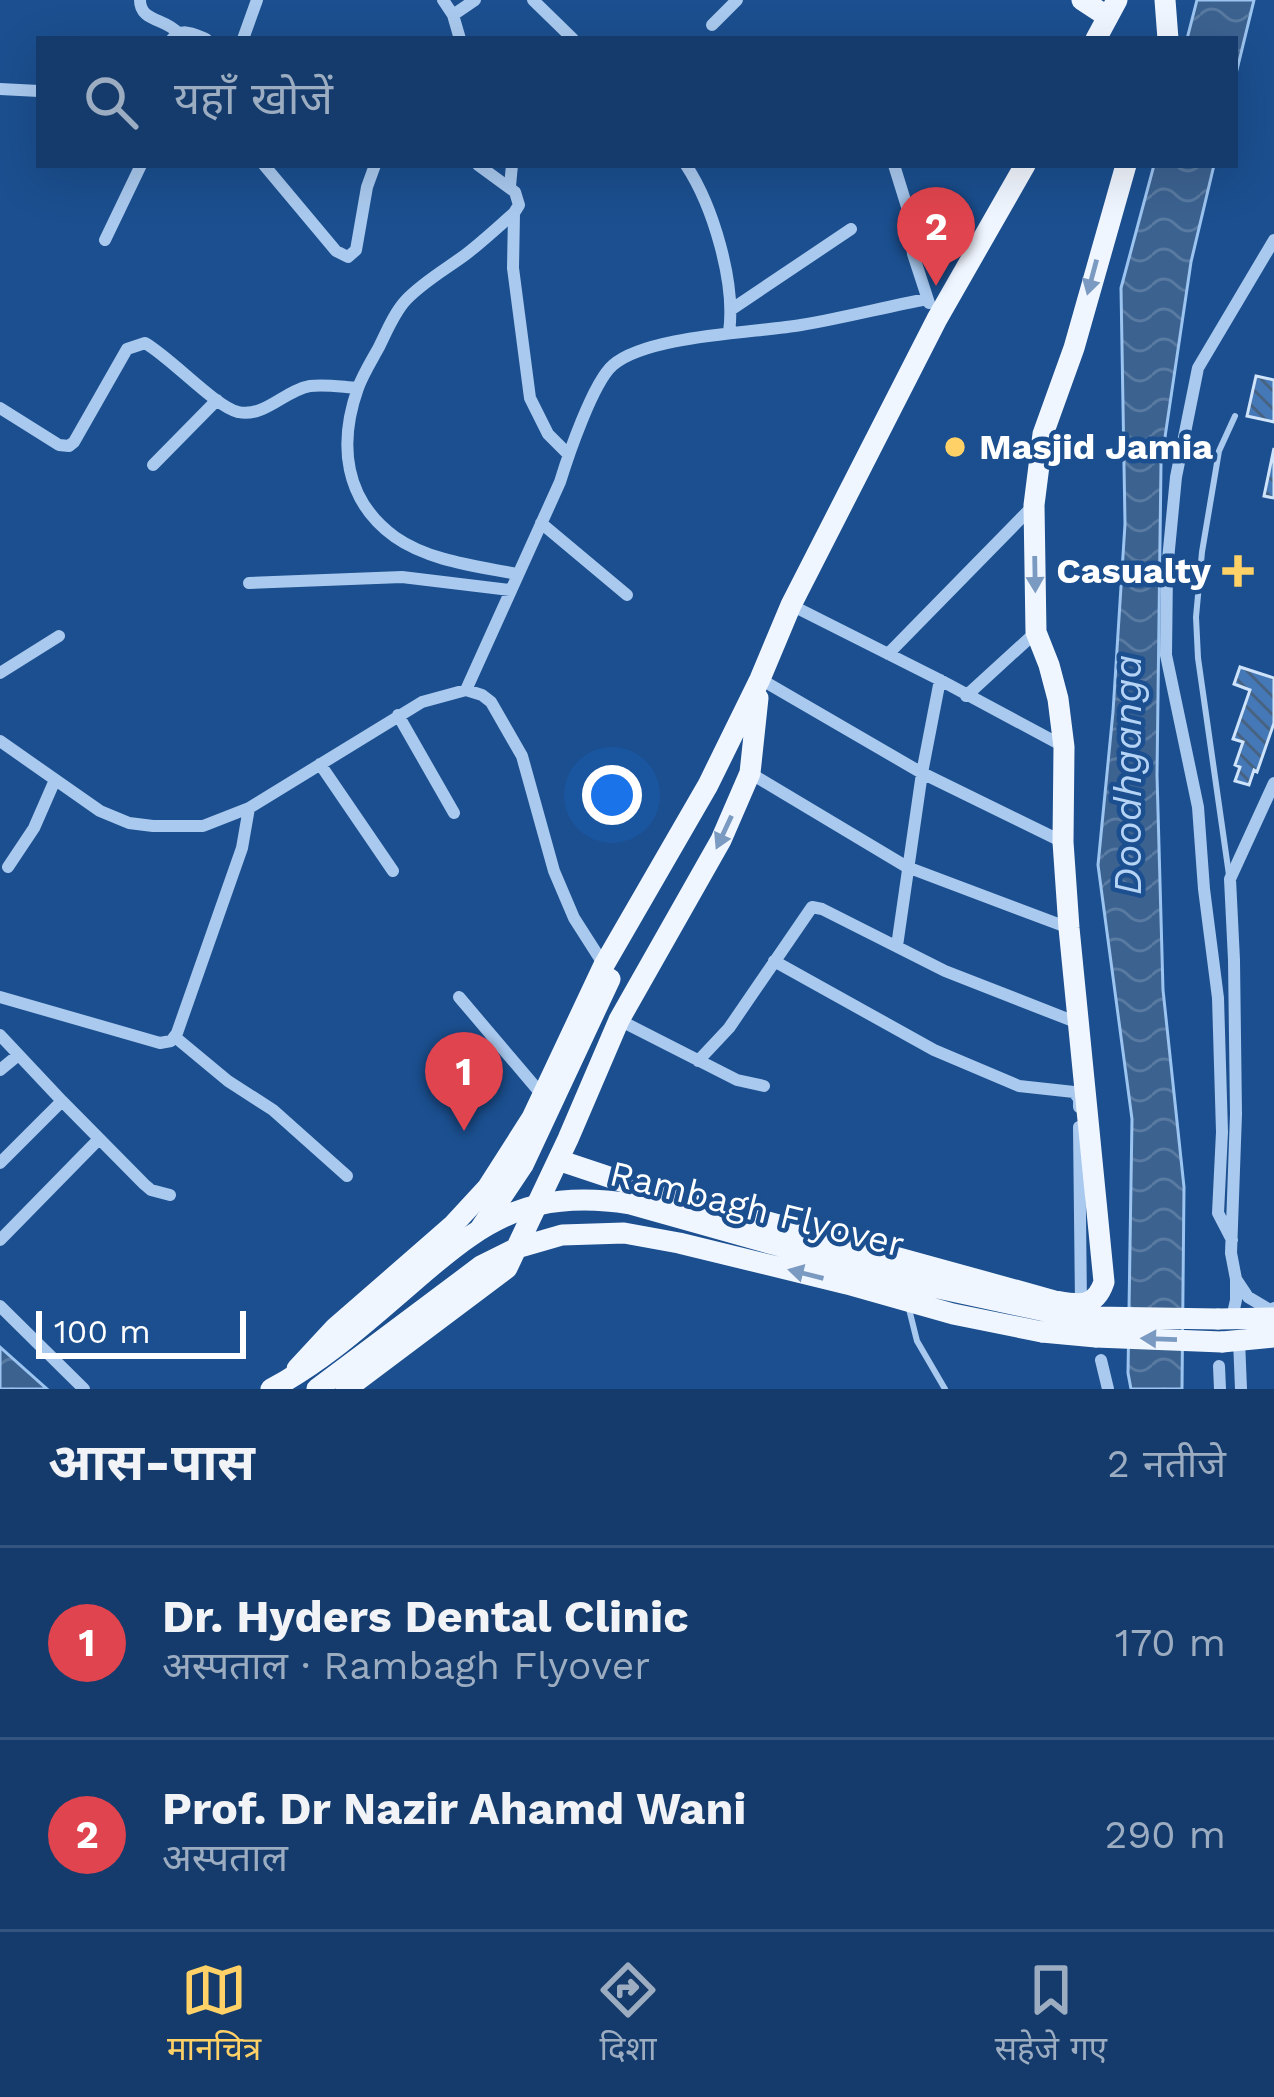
<!DOCTYPE html>
<html lang="hi">
<head>
<meta charset="utf-8">
<style>
  :root { --surface:#143b6b; --page:#214673; --text:#f1f3f6; --muted:#9dadc1; --line:#33557e; --accent:#ffd166 }
  body { margin:0; font-family:"Work Sans","Noto Sans Devanagari",sans-serif; background:var(--page); color:var(--text) }
  .scale { position:absolute; left:36px; bottom:30px; width:210px; box-sizing:border-box; padding-left:12px; border:6px solid #fff; border-top:0; font-size:33px; line-height:42px; white-space:nowrap; color:#fff; -webkit-text-stroke:9px #1b4f8f; paint-order:stroke }
  .you { position:absolute; left:612px; top:795px; width:42px; height:42px; margin:-30px; border:9px solid #fff; border-radius:50%; background:#1a73e8; box-shadow:0 0 0 18px #1a73e833 }
  .badge { display:grid; place-items:center; width:78px; height:78px; border-radius:50%; background:var(--accent); color:#fff; font-size:39px; font-weight:700 }
  .pin { position:absolute; translate:-50% -99px; filter:drop-shadow(0 3px 6px #0008) }
  .pin::after { content:''; position:absolute; top:63px; width:42px; height:36px; background:inherit; clip-path:polygon(0 0,100% 0,50% 100%) }
  .list { margin:0; padding:0; list-style:none }
  h2 { display:flex; justify-content:space-between; align-items:center; height:156px; margin:0; padding:0 48px; font-size:51px }
  h2 small { font-size:39px; font-weight:400; color:var(--muted) }
  .list li { display:grid; grid-template-columns:78px 1fr auto; gap:36px; align-items:center; box-sizing:border-box; height:192px; padding:0 48px; border-top:3px solid var(--line) }
  .list b { display:block; font-size:45px; white-space:nowrap }
  .list p { margin:0; font-size:39px; white-space:nowrap; color:var(--muted) }
  .list em { font-size:39px; font-style:normal; color:var(--muted) }
  .icon { flex:none; width:66px; height:66px; fill:none; stroke:currentColor; stroke-width:2; stroke-linecap:round; stroke-linejoin:round }
  .map { position:relative; flex:none; width:1274px; height:1389px; overflow:hidden }
  .search { position:absolute; background:var(--surface); box-shadow:0 12px 48px #0002; left:36px; right:36px; top:36px; height:132px; display:flex; align-items:center; gap:30px; box-sizing:border-box; padding:0 42px; border-radius:0px; color:var(--muted); font-size:45px }
  .sheet { height:540px; background:var(--surface) }
  nav { display:flex; justify-content:space-around; align-items:center; box-sizing:border-box; height:168px; border-top:3px solid var(--line); background:var(--surface); font-size:33px; color:var(--muted) }
  nav a { display:grid; justify-items:center; gap:6px }
  nav .on { color:var(--accent) }
  .map>svg:first-child { display:block }
</style>
</head>
<body>
<div class="map">
<svg width="1274" height="1389" viewBox="0 0 1274 1389">
  <defs>
    <pattern id="water-waves" width="16" height="10" patternUnits="userSpaceOnUse" patternTransform="scale(3)"><rect width="16" height="10" fill="#3c6290"/><path d="M0 5q4-4 8 0t8 0" fill="none" stroke="#597aa1"/></pattern>
    <pattern id="building-back-hatch" width="6" height="6" patternUnits="userSpaceOnUse" patternTransform="scale(3)"><rect width="6" height="6" fill="#4478b7"/><path d="M-1 5l2 2M0 0l6 6M5-1l2 2" fill="none" stroke="#486282"/></pattern>
  </defs>
  <rect width="100%" height="100%" fill="#1b4f8f"/>
  <path fill="url(#water-waves)" stroke="#9cc4f0" stroke-width="3" d="M 1197,0 L 1254,0 L 1235,78 L 1235,39 L 1187,39 Z
    M 1154,165 L 1214,165 L 1191,262 L 1161,464 L 1157,775 L 1163,990 L 1184,1187 L 1182,1389 L 1131,1389 L 1128,1373 L 1132,1119 L 1098,865 L 1113,712 L 1125,524 L 1121,288 Z
    M 0,1347 L 47,1389 L 0,1389 Z"/>
  <path fill="url(#building-back-hatch)" stroke="#cfe3fa" stroke-width="3" d="M 1256,376 L 1274,380 L 1274,422 L 1247,416 Z
    M 1274,448 L 1274,498 L 1264,496 Z
    M 1240,667 L 1274,678 L 1274,723 L 1257,772 L 1254,770 L 1249,785 L 1235,781 L 1240,767 L 1235,765 L 1243,742 L 1233,739 L 1250,690 L 1234,684 Z"/>
  <g fill="none" stroke-linecap="round" stroke-linejoin="round">
    <path stroke="#a9c9ee" stroke-width="6" d="M 1229,875 L 1198,658 L 1196,617 L 1202,552 L 1219,451 L 1235,416
      M 908,1305 L 917,1341 L 945,1389"/>
    <path stroke="#a9c9ee" stroke-width="12" d="M 140,0 C 140,22 166,18 178,33
      M 443,0 L 453,15 L 460,39
      M 533,0 L 573,39
      M 453,15 L 475,0
      M 712,25 L 737,0
      M 172,39 C 183,27 193,34 206,39
      M 243,39 L 257,0
      M 0,89 L 39,91
      M 264,165 L 336,251 L 348,257 L 356,250 L 367,187 L 375,165
      M 478,165 L 515,192 L 519,205 L 514,213 C 498,227 482,242 465,255 C 446,269 423,282 406,300 C 394,313 387,331 379,347 C 372,360 363,374 358,388 C 338,444 344,500 395,537 C 429,561 477,566 517,574
      M 686,165 C 713,206 736,283 729,332
      M 894,165 L 908,210 L 913,254 L 929,303
      M 510,186 L 512,165
      M 514,213 L 513,268 L 530,398 L 548,434 L 568,454
      M 105,240 L 141,165
      M 732,309 L 851,229
      M 0,408 L 59,445 L 69,446 L 74,442 L 127,349 L 145,343 C 170,357 217,408 238,412 C 265,418 285,390 310,386 C 325,384 342,387 358,388
      M 153,465 L 217,400
      M 541,523 L 627,595
      M 249,583 L 402,577 L 510,590
      M 791,605 L 940,680 L 1063,746
      M 888,654 L 1033,506
      M 0,673 L 59,636
      M 760,679 L 922,773 L 1063,842
      M 466,690 L 560,482 C 568,456 593,382 613,365 C 648,335 754,333 801,325 C 843,318 885,307 927,299
      M 966,696 L 1036,632
      M 398,715 L 454,813
      M 0,741 L 100,811 L 129,823 L 153,826 L 203,826 L 249,808 L 422,702 L 466,690 L 482,695 L 491,702 L 522,756 L 554,871 L 574,918 L 604,965
      M 320,764 L 393,871
      M 750,773 L 907,867 L 1069,928
      M 1274,783 L 1230,879 L 1234,960 L 1236,1114 L 1231,1253 L 1236,1279 L 1248,1297 L 1270,1310 L 1274,1308
      M 8,867 L 34,828 L 55,780
      M 897,946 L 922,773 L 940,680
      M 774,961 L 934,1050 L 1019,1086 L 1074,1092 L 1079,1099 L 1079,1107
      M 0,997 L 160,1043 L 171,1041 L 177,1033 L 242,848 L 249,808
      M 459,997 L 543,1096
      M 619,1020 L 737,1080 L 764,1086
      M 0,1035 L 62,1101 L 0,1163
      M 175,1037 L 228,1081 L 273,1110 L 347,1176
      M 698,1061 L 729,1028 L 812,907 L 822,909 L 945,971 L 1078,1023
      M 0,1070 L 17,1056
      M 62,1101 L 144,1184 L 151,1190 L 170,1195
      M 1079,1127 L 1081,1304
      M 0,1240 L 99,1139
      M 1232,1240 L 1218,1213 L 1222,1132 L 1218,998 L 1204,889 L 1198,807 L 1166,655 L 1167,570 L 1176,477 L 1198,368 L 1274,240
      M 0,1306 L 84,1389
      M 1232,1318 L 1236,1300 L 1236,1279
      M 1239,1340 L 1241,1389
      M 1101,1360 L 1108,1389
      M 1219,1366 L 1220,1389"/>
    <path stroke="#f0f6ff" stroke-width="21" d="M 1082,0 L 1108,17
      M 1165,0 L 1168,39
      M 1096,39 L 1117,0
      M 558,1160 L 630,1184 L 1055,1301 C 1078,1305 1095,1309 1104,1282 L 1069,928 L 1063,842 L 1064,747 L 1058,699 L 1049,665 L 1036,632 L 1034,505 L 1043,434 L 1074,348 L 1126,165
      M 769,1243 L 901,1280 L 1045,1311
      M 896,1262 L 908,1265 L 926,1285
      M 1095,1317 L 1218,1319
      M 1096,1337 L 1222,1342
      M 297,1369 L 335,1328 L 452,1226 L 488,1187 L 532,1118 L 604,965 L 708,785 L 760,679 L 791,605 L 937,319 L 1025,165
      M 317,1389 L 481,1266 L 517,1248 L 562,1235 L 624,1233 L 679,1243 L 847,1284 L 953,1314 L 1042,1332
      M 346,1389 L 507,1268 L 568,1139 L 619,1020 L 721,840 L 750,773 L 758,698"/>
    <path stroke="#f0f6ff" stroke-width="21" d="M 480,1229 L 523,1165 L 610,979
      M 1045,1311 L 1095,1317
      M 1218,1319 L 1274,1318
      M 1042,1332 L 1096,1337
      M 1222,1342 L 1274,1337
      M 271,1389 C 315,1366 354,1333 391,1301 C 435,1264 480,1218 538,1205 C 569,1198 599,1199 630,1204 L 769,1243"/>
  </g>
  <defs><path id="oneway-solid" d="M-6-.8H1V-3.2L6.5 0L1 3.2V.8H-6Z" transform="scale(3)"/></defs>
  <g fill="#7b9ac1">
    <use href="#oneway-solid" transform="translate(1092 277) rotate(105)"/>
    <use href="#oneway-solid" transform="translate(1035 574) rotate(89)"/>
    <use href="#oneway-solid" transform="translate(724 832) rotate(115)"/>
    <use href="#oneway-solid" transform="translate(806 1274) rotate(-166)"/>
    <use href="#oneway-solid" transform="translate(1159 1339) rotate(-178)"/>
  </g>
  <g fill="#ffd166" stroke="#1b4f8f" stroke-width="4.5">
    <circle cx="955" cy="447" r="12"/>
    <path d="M1232 553h12v12h12v12h-12v12h-12v-12h-12v-12h12z"/>
  </g>
  <g text-anchor="middle" dominant-baseline="central" stroke-width="9" stroke-linejoin="round" paint-order="stroke">
    <g font-size="36" font-weight="bold" fill="#fff" stroke="#1b4f8f" text-anchor="start">
      <text x="979" y="447">Masjid Jamia</text>
      <text x="1211" y="571" text-anchor="end">Casualty</text>
    </g>
    <g font-size="36" fill="#fff" stroke="#1b4f8f">
      <text transform="translate(757 1209) rotate(14)">Rambagh Flyover</text>
    </g>
    <g font-size="39" font-style="italic" fill="#b5d3f5" stroke="#1b4f8f">
      <text transform="translate(1127 775) rotate(-90)">Doodhganga</text>
    </g>
  </g>
</svg>
<div class="scale">100 m</div>
<div class="you"></div>
<div class="pin badge" style="left:464px;top:1131px;background:#e0444e">1</div>
<div class="pin badge" style="left:936px;top:286px;background:#e0444e">2</div>
<div class="search"><svg class="icon" aria-label="search" viewBox="0 0 24 24"><circle cx="10" cy="10" r="6"/><path d="M15 15l6 6"/></svg>यहाँ खोजें</div>
</div>
<section class="sheet">
<h2>आस-पास<small>2 नतीजे</small></h2>
<ul class="list">
<li><span class="badge" style="background:#e0444e">1</span><div><b>Dr. Hyders Dental Clinic</b><p>अस्पताल · Rambagh Flyover</p></div><em>170 m</em></li>
<li><span class="badge" style="background:#e0444e">2</span><div><b>Prof. Dr Nazir Ahamd Wani</b><p>अस्पताल</p></div><em>290 m</em></li>
</ul>
</section>
<nav>
<a class="on"><svg class="icon" aria-label="map" viewBox="0 0 24 24"><path d="M3 6l6-2 6 2 6-2v14l-6 2-6-2-6 2zM9 4v14M15 6v14"/></svg>मानचित्र</a>
<a><svg class="icon" aria-label="directions" viewBox="0 0 24 24"><path d="M12 3l9 9-9 9-9-9zM9 14v-3h6M13 9l2 2-2 2"/></svg>दिशा</a>
<a><svg class="icon" aria-label="saved" viewBox="0 0 24 24"><path d="M7 4h10v16l-5-4-5 4z"/></svg>सहेजे गए</a>
</nav>
</body>
</html>
